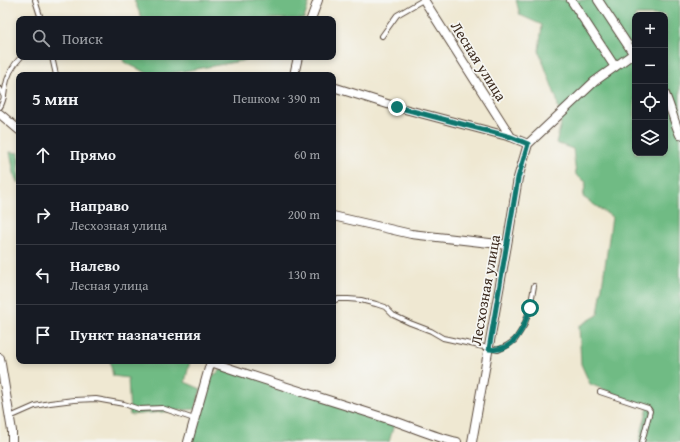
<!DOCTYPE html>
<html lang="ru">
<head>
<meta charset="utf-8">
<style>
  :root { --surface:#171b24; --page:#242831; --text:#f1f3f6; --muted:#9ea1a6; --line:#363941 }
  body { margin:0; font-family:"Gentium Book Plus",serif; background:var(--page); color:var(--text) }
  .controls { position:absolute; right:12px; top:12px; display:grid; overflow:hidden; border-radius:8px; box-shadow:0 2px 6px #0003 }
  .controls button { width:36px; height:36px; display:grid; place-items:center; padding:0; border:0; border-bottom:1px solid var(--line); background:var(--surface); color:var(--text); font:20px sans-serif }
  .stop { position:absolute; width:12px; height:12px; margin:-9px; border:3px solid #0f766e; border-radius:50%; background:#fff }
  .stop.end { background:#0f766e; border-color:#fff; box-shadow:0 1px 4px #0008 }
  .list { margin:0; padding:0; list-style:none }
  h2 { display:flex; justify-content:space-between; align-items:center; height:52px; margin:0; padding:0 16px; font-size:17px }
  h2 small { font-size:13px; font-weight:400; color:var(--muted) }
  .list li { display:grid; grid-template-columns:26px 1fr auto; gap:12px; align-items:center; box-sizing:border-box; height:60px; padding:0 16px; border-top:1px solid var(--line) }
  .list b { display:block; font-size:15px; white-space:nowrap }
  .list p { margin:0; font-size:13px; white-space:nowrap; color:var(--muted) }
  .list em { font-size:13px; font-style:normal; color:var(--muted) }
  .icon { flex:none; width:22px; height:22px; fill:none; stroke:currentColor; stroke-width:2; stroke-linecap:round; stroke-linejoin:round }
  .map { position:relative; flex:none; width:680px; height:442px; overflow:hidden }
  .search { position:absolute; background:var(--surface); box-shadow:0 2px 6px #0003; left:16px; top:16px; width:320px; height:44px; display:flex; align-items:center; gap:10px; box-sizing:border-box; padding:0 14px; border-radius:8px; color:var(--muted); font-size:15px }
  .panel { position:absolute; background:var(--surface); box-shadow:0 2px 6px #0003; left:16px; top:72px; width:320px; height:292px; border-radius:8px }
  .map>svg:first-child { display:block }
</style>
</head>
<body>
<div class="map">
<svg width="680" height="442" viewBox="0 0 680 442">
  <rect width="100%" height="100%" fill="#f6f6f2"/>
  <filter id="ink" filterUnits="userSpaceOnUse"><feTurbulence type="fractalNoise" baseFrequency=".025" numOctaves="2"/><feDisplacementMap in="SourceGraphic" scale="8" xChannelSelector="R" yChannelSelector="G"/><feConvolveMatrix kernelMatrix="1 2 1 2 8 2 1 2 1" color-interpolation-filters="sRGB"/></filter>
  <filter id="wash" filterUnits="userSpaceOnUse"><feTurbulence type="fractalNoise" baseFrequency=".012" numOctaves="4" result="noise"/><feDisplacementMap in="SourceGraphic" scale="16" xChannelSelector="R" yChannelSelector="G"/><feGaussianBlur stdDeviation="0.9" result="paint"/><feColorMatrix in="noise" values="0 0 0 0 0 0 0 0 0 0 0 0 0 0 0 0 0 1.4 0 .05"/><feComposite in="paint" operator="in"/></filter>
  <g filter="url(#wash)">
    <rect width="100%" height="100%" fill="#efe8d2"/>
    <path fill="#6fbb84" stroke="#557251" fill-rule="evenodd" d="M 134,0 L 310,0 L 304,19 L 142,19 Z
      M 516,0 L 680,0 L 680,442 L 639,442 L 648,407 L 590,384 L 581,364 L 579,326 L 598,315 L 612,217 L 583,197 L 586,182 L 576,175 L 573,149 L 556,143 L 561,124 L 557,100 L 539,51 L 542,25 L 520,15 ZM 635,15 L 665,15 L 665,153 L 635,153 Z
      M 122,57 L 263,57 L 162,75 L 151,75 L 124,62 Z
      M 10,152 L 19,153 L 19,183 L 15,178 Z
      M 110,361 L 190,361 L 185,382 L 201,389 L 195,409 L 130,415 L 128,378 L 113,376 Z
      M 226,367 L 395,421 L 389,442 L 188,442 L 206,380 Z"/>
  </g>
  <g filter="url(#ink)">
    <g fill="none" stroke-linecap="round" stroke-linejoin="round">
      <defs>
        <path id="service" d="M 35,0 L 41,19
          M 382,36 L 397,15 L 423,0
          M 52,57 L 56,75
          M 0,89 L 4,97
          M 0,107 C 4,101 4,96 5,89 C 7,76 12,66 21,57
          M 333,301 L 338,299 L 348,299 L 361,300 L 376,304 L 385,307 L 393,315 L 410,323 L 431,331 L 443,338 L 498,350 L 508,345 L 515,340 L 524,326 L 530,308 L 534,286
          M 600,392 L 648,408 L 650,411 L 642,442
          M 10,417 L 35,406 L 50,403 L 74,400 L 96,399 L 124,404 L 139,409 L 162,408 L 194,419"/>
        <path id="minor" d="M 424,0 L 511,137
          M 571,0 L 615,67
          M 598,0 L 635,56
          M 311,19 L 318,0
          M 294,75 L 298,57
          M 333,87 L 397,107 L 511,137 L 528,144
          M 665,94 C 671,108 674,122 680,135
          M 0,114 L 19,130
          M 333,216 L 411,234 L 507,245
          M 0,358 L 12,431 L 12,442
          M 211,362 C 271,383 333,401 394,421 C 415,428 435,437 457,442
          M 188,442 L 211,361
          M 472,442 L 507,245 L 518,178 L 528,144 L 595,81 L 633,54"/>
      </defs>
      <use href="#service" stroke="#564639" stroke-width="6"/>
      <use href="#minor" stroke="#564639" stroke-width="10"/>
      <use href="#service" stroke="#fff" stroke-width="4"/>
      <use href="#minor" stroke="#fff" stroke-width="8"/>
    </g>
  </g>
  <g fill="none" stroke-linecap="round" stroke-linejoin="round" filter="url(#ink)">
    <path stroke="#0f766e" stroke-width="5" d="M 397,107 L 511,137 L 528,144 L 518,178 L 489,349 C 514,353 524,328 530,308"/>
  </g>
  <g text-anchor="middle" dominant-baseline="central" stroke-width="3.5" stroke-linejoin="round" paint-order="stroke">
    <g font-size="15" fill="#3b2a1e" stroke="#f6f6f2">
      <text transform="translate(479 61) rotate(58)">Лесная улица</text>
      <text transform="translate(485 290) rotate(-80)">Лесхозная улица</text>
    </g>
  </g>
</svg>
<div class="controls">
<button>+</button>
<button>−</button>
<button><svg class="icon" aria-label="locate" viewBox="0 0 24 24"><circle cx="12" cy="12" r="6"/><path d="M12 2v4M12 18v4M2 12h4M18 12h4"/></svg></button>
<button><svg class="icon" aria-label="layers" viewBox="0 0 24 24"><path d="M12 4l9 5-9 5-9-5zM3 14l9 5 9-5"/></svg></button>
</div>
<div class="stop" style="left:530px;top:308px"></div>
<div class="stop end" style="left:397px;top:107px"></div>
<div class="search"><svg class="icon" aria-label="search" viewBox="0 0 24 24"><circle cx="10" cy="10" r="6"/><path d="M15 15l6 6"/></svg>Поиск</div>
<section class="panel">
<h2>5 мин<small>Пешком · 390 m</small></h2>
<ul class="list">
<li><svg class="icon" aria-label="ahead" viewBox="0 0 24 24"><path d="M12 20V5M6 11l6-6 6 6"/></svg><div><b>Прямо</b></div><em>60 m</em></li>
<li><svg class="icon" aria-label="right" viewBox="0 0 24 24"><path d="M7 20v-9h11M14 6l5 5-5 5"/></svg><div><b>Направо</b><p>Лесхозная улица</p></div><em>200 m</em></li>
<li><svg class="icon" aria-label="left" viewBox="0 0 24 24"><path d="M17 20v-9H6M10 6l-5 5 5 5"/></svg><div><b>Налево</b><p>Лесная улица</p></div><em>130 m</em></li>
<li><svg class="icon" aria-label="arrive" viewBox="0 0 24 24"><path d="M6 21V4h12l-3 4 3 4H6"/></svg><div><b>Пункт назначения</b></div></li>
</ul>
</section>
</div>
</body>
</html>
